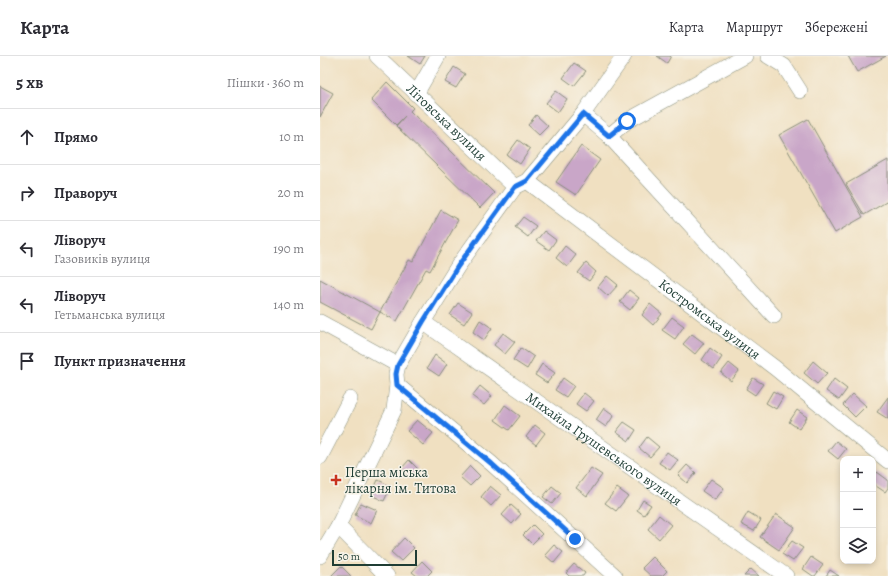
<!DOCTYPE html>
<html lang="uk">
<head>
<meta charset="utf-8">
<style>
  :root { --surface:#fff; --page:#f2f2f3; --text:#2b2b33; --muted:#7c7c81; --line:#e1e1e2 }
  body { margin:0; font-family:Alegreya,serif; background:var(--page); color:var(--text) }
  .controls { position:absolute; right:12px; bottom:12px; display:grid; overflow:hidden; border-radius:8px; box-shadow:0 2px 6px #0003 }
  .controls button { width:36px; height:36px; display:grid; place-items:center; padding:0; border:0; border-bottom:1px solid var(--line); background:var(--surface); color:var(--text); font:20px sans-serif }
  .scale { position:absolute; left:12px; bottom:10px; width:85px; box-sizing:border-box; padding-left:4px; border:2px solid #1f3d34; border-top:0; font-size:11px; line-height:14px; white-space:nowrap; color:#1f3d34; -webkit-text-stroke:3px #f7f3e8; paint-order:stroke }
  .stop { position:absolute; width:12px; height:12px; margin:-9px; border:3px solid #1a73e8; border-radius:50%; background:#fff }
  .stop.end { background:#1a73e8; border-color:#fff; box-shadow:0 1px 4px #0008 }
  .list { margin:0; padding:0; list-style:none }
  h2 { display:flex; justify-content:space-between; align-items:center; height:52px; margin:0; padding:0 16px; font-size:17px }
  h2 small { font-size:13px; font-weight:400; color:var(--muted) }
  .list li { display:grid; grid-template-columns:26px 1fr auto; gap:12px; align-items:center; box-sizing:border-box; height:56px; padding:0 16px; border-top:1px solid var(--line) }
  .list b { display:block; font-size:15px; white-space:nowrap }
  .list p { margin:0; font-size:13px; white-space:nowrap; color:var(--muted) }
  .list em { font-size:13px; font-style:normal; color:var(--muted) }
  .icon { flex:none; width:22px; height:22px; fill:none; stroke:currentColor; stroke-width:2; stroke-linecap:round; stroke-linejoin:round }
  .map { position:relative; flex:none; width:568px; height:520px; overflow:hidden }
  header { display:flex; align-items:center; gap:24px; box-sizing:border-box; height:56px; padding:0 20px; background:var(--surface); border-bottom:1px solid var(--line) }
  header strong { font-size:19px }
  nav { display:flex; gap:22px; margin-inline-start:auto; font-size:14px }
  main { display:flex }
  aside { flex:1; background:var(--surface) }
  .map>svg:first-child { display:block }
</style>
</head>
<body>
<header>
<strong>Карта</strong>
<nav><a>Карта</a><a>Маршрут</a><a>Збережені</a></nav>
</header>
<main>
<aside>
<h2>5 хв<small>Пішки · 360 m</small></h2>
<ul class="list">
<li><svg class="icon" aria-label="ahead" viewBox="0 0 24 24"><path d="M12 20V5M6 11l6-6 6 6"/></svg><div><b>Прямо</b></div><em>10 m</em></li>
<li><svg class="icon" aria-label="right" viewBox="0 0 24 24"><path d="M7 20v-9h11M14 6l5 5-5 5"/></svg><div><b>Праворуч</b></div><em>20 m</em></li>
<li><svg class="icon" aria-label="left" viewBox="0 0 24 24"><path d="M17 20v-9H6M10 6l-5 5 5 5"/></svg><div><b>Ліворуч</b><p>Газовиків вулиця</p></div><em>190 m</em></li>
<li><svg class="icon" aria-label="left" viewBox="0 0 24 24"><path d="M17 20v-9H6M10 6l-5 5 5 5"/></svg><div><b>Ліворуч</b><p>Гетьманська вулиця</p></div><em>140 m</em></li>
<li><svg class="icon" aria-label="arrive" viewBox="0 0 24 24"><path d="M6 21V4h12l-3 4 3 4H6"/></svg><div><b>Пункт призначення</b></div></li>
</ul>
</aside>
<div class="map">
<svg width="568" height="520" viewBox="0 0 568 520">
  <rect width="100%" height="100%" fill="#f7f3e8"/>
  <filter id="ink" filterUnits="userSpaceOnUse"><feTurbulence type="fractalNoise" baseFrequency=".025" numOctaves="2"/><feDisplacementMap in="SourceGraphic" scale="8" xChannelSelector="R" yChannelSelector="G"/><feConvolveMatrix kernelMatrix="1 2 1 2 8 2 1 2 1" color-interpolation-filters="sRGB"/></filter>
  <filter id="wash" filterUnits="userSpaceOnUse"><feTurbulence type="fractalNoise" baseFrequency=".012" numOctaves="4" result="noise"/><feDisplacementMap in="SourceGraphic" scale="16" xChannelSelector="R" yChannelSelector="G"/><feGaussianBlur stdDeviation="0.9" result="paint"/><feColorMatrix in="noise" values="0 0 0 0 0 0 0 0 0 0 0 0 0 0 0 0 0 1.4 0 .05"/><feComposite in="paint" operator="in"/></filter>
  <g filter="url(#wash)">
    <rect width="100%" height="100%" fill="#f0e0c1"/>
    <g id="blocks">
      <path fill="#c9a6c8" d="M 88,0 L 105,0 L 100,8 Z
        M 337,0 L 351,0 L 347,7 Z
        M 528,0 L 566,0 L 537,16 Z
        M 254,7 L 266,15 L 254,30 L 243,22 Z
        M 134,11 L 145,18 L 136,32 L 125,26 Z
        M 67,26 L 93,52 L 90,55 L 174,137 L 160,152 L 76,70 L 85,60 L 76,69 L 51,44 Z
        M 0,30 L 13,37 L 0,61 Z
        M 236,35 L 247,43 L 238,56 L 226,47 Z
        M 216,59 L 228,70 L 219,79 L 208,69 Z
        M 488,63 L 543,161 L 515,177 L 459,79 Z
        M 198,84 L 210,93 L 200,108 L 187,99 Z
        M 261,90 L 280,104 L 256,139 L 236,126 Z
        M 568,104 L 568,145 L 544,159 L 526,128 Z
        M 121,154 L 138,164 L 110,215 L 106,213 L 77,265 L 60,256 L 89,204 L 93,206 Z
        M 203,161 L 216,170 L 208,181 L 195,171 Z
        M 224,175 L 236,184 L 229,194 L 216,185 Z
        M 245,190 L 256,199 L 247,211 L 236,202 Z
        M 266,207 L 276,216 L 269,225 L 258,217 Z
        M 287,220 L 298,229 L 288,240 L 278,231 Z
        M 0,223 L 60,256 L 51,273 L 0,246 Z
        M 309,234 L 319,242 L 310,254 L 300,246 Z
        M 138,247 L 152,256 L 144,268 L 130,259 Z
        M 330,248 L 342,258 L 333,269 L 322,259 Z
        M 352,261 L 364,270 L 355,283 L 342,274 Z
        M 160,264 L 172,272 L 164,284 L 153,276 Z
        M 183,277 L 195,286 L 185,298 L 174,289 Z
        M 372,278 L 384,287 L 375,298 L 363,288 Z
        M 201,292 L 214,301 L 207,313 L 193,304 Z
        M 390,292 L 402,301 L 394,313 L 382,304 Z
        M 115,299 L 127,308 L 119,320 L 107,312 Z
        M 493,305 L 507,317 L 497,328 L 484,317 Z
        M 409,307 L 419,315 L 411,325 L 401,317 Z
        M 222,308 L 235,317 L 227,327 L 215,319 Z
        M 243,322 L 254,330 L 246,341 L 235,334 Z
        M 433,322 L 443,328 L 435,339 L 426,333 Z
        M 514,323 L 527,333 L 519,344 L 506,335 Z
        M 160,330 L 172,340 L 164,349 L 152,340 Z
        M 453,335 L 463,341 L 456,353 L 446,347 Z
        M 264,337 L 274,345 L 266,355 L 256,348 Z
        M 533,338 L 546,350 L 535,361 L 523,349 Z
        M 568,341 L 568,363 L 557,356 Z
        M 185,349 L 200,360 L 189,374 L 175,364 Z
        M 284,352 L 294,359 L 286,371 L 276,364 Z
        M 477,354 L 487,361 L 479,373 L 469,366 Z
        M 97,364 L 113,377 L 103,389 L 87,375 Z
        M 304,366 L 316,374 L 309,385 L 296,376 Z
        M 215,369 L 225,377 L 216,389 L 206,381 Z
        M 327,381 L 339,391 L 330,401 L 319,392 Z
        M 516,385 L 526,393 L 518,403 L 508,395 Z
        M 347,396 L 358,404 L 350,414 L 339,407 Z
        M 89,404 L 98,413 L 90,422 L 81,413 Z
        M 367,409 L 376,417 L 367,427 L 358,419 Z
        M 150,410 L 160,420 L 150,430 L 140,421 Z
        M 271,412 L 282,419 L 267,440 L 256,432 Z
        M 557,416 L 568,424 L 568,432 L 565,436 L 553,428 L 553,421 Z
        M 391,423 L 404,432 L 395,444 L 382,435 Z
        M 58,424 L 71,430 L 64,445 L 51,439 Z
        M 170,430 L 181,439 L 171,450 L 161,441 Z
        M 232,430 L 241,437 L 232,448 L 223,441 Z
        M 297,432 L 308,440 L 296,455 L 285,447 Z
        M 323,444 L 331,449 L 324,459 L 317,454 Z
        M 41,447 L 57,454 L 51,467 L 35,459 Z
        M 191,449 L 201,458 L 192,468 L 182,459 Z
        M 428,456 L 441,464 L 434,475 L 421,468 Z
        M 456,458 L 475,471 L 459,494 L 440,481 Z
        M 339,459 L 351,469 L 339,483 L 328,473 Z
        M 213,469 L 222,478 L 212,488 L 203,479 Z
        M 84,482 L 94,492 L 81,505 L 71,496 Z
        M 472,485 L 483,492 L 473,505 L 462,498 Z
        M 234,489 L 243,496 L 234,507 L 225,499 Z
        M 333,501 L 347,515 L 342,520 L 331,520 L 322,512 Z
        M 491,501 L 503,509 L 495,520 L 493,520 L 483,513 Z
        M 102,505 L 112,515 L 107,520 L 97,520 L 92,516 Z
        M 254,508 L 265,517 L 263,520 L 249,520 L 246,517 Z
        M 21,510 L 31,520 L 11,520 Z
        M 431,513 L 439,520 L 424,520 Z
        M 510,514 L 519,520 L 506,520 Z"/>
    </g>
  </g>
  <g filter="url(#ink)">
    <use href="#blocks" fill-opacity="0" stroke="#888e7a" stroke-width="1"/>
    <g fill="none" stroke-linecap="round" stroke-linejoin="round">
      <defs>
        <g id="minor">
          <path id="s1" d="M 57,0 L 195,131"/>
          <path d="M 448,0 L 464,10 L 480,35"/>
          <path d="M 96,38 L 118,0"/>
          <path d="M 263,58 L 289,80 L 454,260"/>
          <path d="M 289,80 L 307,65 L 425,0"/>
          <path id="s2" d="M 207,125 L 455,312 L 568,405"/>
          <path d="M 0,266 L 78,309"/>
          <path id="s3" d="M 103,266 L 466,520"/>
          <path d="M 77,329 L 172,408 L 295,520"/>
          <path d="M 0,401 L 30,343"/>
          <path d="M 18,470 L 67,520"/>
          <path d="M 0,500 L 18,470 L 74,354 L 77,329 L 76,318 L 78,309 L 103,266 L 138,210 L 195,131 L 207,125 L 263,58 L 304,0"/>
        </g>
      </defs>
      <use href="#minor" stroke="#888e7a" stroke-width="16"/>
      <use href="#minor" stroke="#fff" stroke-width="15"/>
    </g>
  </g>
  <g fill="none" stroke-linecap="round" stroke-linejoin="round" filter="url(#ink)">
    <path stroke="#1a73e8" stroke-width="5" d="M 255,483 L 172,408 L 77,329 L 76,318 L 78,309 L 103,266 L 138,210 L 195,131 L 207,125 L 263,58 L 289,80 L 307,65"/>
  </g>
  <path fill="#c8321e" stroke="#f7f3e8" stroke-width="1.5" d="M14 418h4v4h4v4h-4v4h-4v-4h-4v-4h4z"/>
  <g text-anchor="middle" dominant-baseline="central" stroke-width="3" stroke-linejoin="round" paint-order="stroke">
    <g font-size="14" fill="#1f3d34" stroke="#f7f3e8">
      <text stroke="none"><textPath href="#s1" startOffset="96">Літовська вулиця</textPath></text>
      <text stroke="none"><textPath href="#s2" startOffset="229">Костромська вулиця</textPath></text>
      <text stroke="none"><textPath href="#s3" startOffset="221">Михайла Грушевського вулиця</textPath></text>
    </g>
    <g font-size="14" fill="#1f3d34" stroke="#f7f3e8" text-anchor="start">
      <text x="25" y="416">Перша міська<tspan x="25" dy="16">лікарня ім. Титова</tspan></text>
    </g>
  </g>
</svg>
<div class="controls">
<button>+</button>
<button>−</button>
<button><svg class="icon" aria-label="layers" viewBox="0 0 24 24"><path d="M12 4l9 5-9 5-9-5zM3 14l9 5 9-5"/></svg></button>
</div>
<div class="scale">50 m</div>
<div class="stop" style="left:307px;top:65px"></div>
<div class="stop end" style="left:255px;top:483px"></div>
</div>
</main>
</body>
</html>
